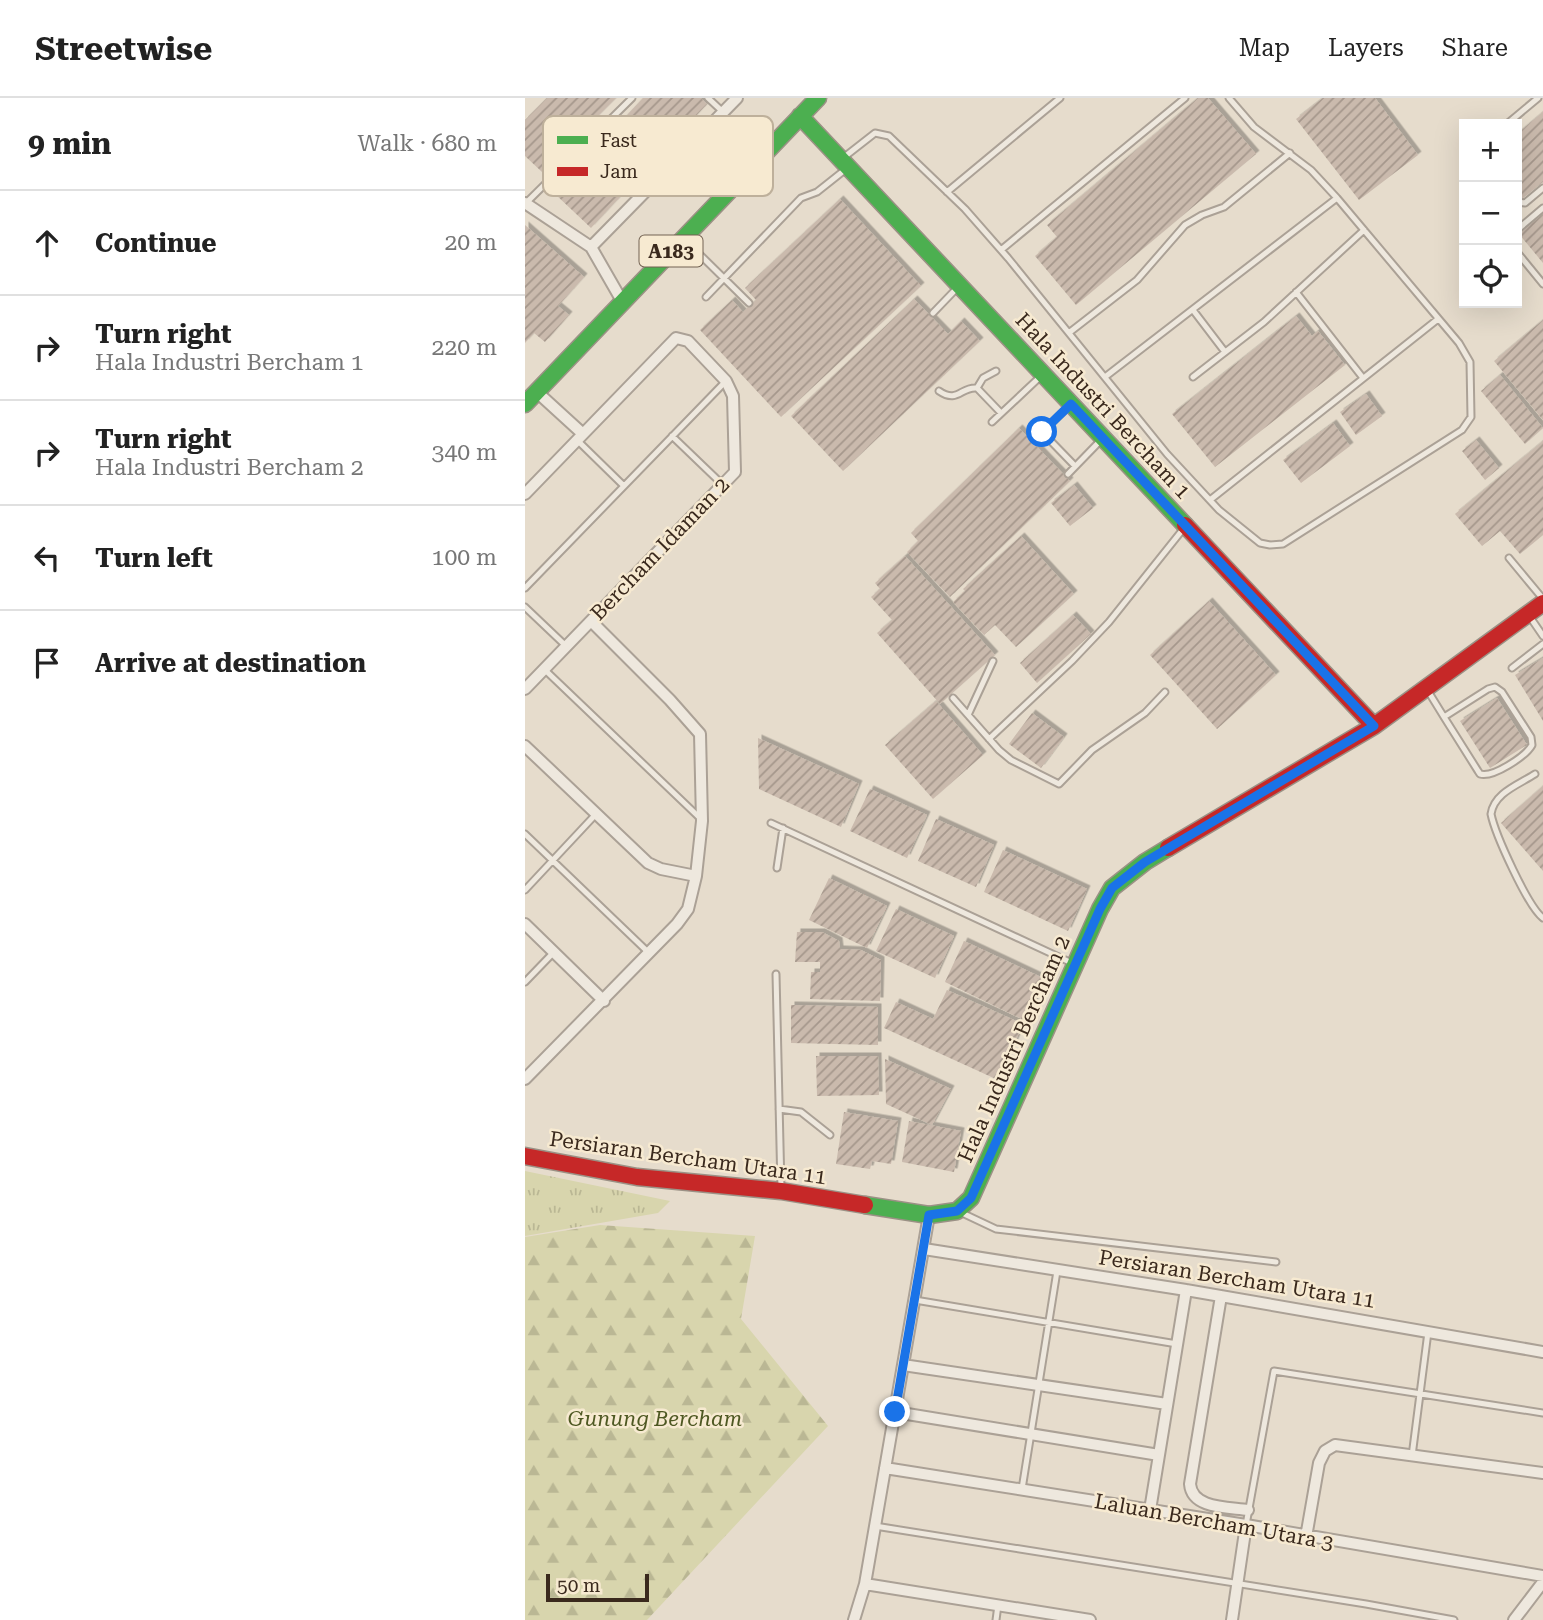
<!DOCTYPE html>
<html lang="en">
<head>
<meta charset="utf-8">
<style>
  :root { --surface:#fff; --page:#f6f6f6; --text:#222; --muted:#767676; --line:#e0e0e0 }
  body { margin:0; font-family:"Roboto Serif",serif; background:var(--page); color:var(--text) }
  .controls { position:absolute; right:21px; top:21px; display:grid; overflow:hidden; border-radius:0px; box-shadow:0 7px 28px #0002 }
  .controls button { width:63px; height:63px; display:grid; place-items:center; padding:0; border:0; border-bottom:2px solid var(--line); background:var(--surface); color:var(--text); font:35px sans-serif }
  .scale { position:absolute; left:21px; bottom:18px; width:103px; box-sizing:border-box; padding-left:7px; border:4px solid #3a291d; border-top:0; font-size:19px; line-height:24px; white-space:nowrap; color:#3a291d; -webkit-text-stroke:5px #f7ead1; paint-order:stroke }
  .stop { position:absolute; width:21px; height:21px; margin:-16px; border:5px solid #1a73e8; border-radius:50%; background:#fff }
  .stop.end { background:#1a73e8; border-color:#fff; box-shadow:0 2px 7px #0008 }
  .list { margin:0; padding:0; list-style:none }
  h2 { display:flex; justify-content:space-between; align-items:center; height:91px; margin:0; padding:0 28px; font-size:30px }
  h2 small { font-size:23px; font-weight:400; color:var(--muted) }
  .list li { display:grid; grid-template-columns:46px 1fr auto; gap:21px; align-items:center; box-sizing:border-box; height:105px; padding:0 28px; border-top:2px solid var(--line) }
  .list b { display:block; font-size:26px; white-space:nowrap }
  .list p { margin:0; font-size:23px; white-space:nowrap; color:var(--muted) }
  .list em { font-size:23px; font-style:normal; color:var(--muted) }
  .icon { flex:none; width:38px; height:38px; fill:none; stroke:currentColor; stroke-width:2; stroke-linecap:round; stroke-linejoin:round }
  .map { position:relative; flex:none; width:1018px; height:1522px; overflow:hidden }
  header { display:flex; align-items:center; gap:42px; box-sizing:border-box; height:98px; padding:0 35px; background:var(--surface); border-bottom:2px solid var(--line) }
  header strong { font-size:33px }
  nav { display:flex; gap:38px; margin-inline-start:auto; font-size:24px }
  main { display:flex }
  aside { flex:1; background:var(--surface) }
  .map>svg:first-child { display:block }
</style>
</head>
<body>
<header>
<strong>Streetwise</strong>
<nav><a>Map</a><a>Layers</a><a>Share</a></nav>
</header>
<main>
<aside>
<h2>9 min<small>Walk · 680 m</small></h2>
<ul class="list">
<li><svg class="icon" aria-label="ahead" viewBox="0 0 24 24"><path d="M12 20V5M6 11l6-6 6 6"/></svg><div><b>Continue</b></div><em>20 m</em></li>
<li><svg class="icon" aria-label="right" viewBox="0 0 24 24"><path d="M7 20v-9h11M14 6l5 5-5 5"/></svg><div><b>Turn right</b><p>Hala Industri Bercham 1</p></div><em>220 m</em></li>
<li><svg class="icon" aria-label="right" viewBox="0 0 24 24"><path d="M7 20v-9h11M14 6l5 5-5 5"/></svg><div><b>Turn right</b><p>Hala Industri Bercham 2</p></div><em>340 m</em></li>
<li><svg class="icon" aria-label="left" viewBox="0 0 24 24"><path d="M17 20v-9H6M10 6l-5 5 5 5"/></svg><div><b>Turn left</b></div><em>100 m</em></li>
<li><svg class="icon" aria-label="arrive" viewBox="0 0 24 24"><path d="M6 21V4h12l-3 4 3 4H6"/></svg><div><b>Arrive at destination</b></div></li>
</ul>
</aside>
<div class="map">
<svg width="1018" height="1522" viewBox="0 0 1018 1522">
  <defs>
    <pattern id="grass-tufts" width="24" height="20" patternUnits="userSpaceOnUse" patternTransform="scale(1.75)"><rect width="24" height="20" fill="#d8d5ad"/><path d="M3 7l-1-3M5 7V3M7 7l1-3M15 17l-1-3M17 17v-4M19 17l1-3" fill="none" stroke="#bab794"/></pattern>
    <pattern id="forest-firs" width="22" height="20" patternUnits="userSpaceOnUse" patternTransform="scale(1.75)"><rect width="22" height="20" fill="#d8d5ad"/><path d="M5 1l3.5 6h-7zM16 11l3.5 6h-7z" fill="#bab794"/></pattern>
    <pattern id="building-hatch" width="6" height="6" patternUnits="userSpaceOnUse" patternTransform="scale(1.75)"><rect width="6" height="6" fill="#cabaad"/><path d="M-1 1l2-2M0 6l6-6M5 7l2-2" fill="none" stroke="#a5978c"/></pattern>
    <filter id="shadow"><feDropShadow dx="3.5" dy="-3.5" stdDeviation="0" flood-color="#0004"/></filter>
  </defs>
  <rect width="100%" height="100%" fill="#e6dccc"/>
  <path fill="url(#grass-tufts)" d="M 0,1073 L 145,1103 L 133,1115 L 0,1138 Z"/>
  <path fill="url(#forest-firs)" d="M 75,1127 L 230,1138 L 216,1221 L 303,1328 L 122,1522 L 0,1522 L 0,1139 Z"/>
  <path fill="url(#building-hatch)" filter="url(#shadow)" d="M 22,0 L 91,0 L 17,74 L 0,58 L 0,22 Z
    M 118,0 L 176,0 L 182,6 L 66,130 L 29,95 Z
    M 673,0 L 683,0 L 731,56 L 551,207 L 510,158 L 532,139 L 522,127 Z
    M 798,0 L 850,0 L 893,57 L 834,102 L 771,21 Z
    M 1018,14 L 1018,84 L 997,101 L 992,95 L 992,36 Z
    M 315,101 L 396,188 L 256,319 L 175,232 L 207,202 L 218,214 L 231,202 L 220,190 Z
    M 1018,116 L 1018,165 L 994,136 Z
    M 0,127 L 59,179 L 33,208 L 44,217 L 20,244 L 9,235 L 0,245 Z
    M 389,201 L 423,236 L 436,223 L 455,243 L 318,373 L 266,318 Z
    M 771,218 L 787,238 L 793,233 L 820,267 L 690,369 L 647,316 Z
    M 1018,222 L 1018,322 L 969,263 Z
    M 975,277 L 1018,330 L 1000,346 L 956,293 Z
    M 841,296 L 857,318 L 831,337 L 815,314 Z
    M 808,325 L 825,348 L 776,385 L 758,362 Z
    M 494,330 L 545,383 L 425,499 L 382,454 L 393,443 L 386,435 Z
    M 951,342 L 974,370 L 960,382 L 937,353 Z
    M 1018,343 L 1018,437 L 995,456 L 975,433 L 957,448 L 930,416 Z
    M 549,387 L 568,410 L 545,428 L 526,405 Z
    M 496,438 L 549,496 L 491,549 L 470,527 L 459,537 L 428,504 L 440,493 L 438,491 Z
    M 380,458 L 470,557 L 415,606 L 352,535 L 367,522 L 346,499 L 355,491 L 350,485 Z
    M 684,503 L 751,577 L 692,631 L 625,557 Z
    M 548,517 L 566,536 L 512,585 L 495,565 Z
    M 1018,560 L 1018,623 L 990,577 Z
    M 972,600 L 1002,647 L 965,670 L 935,623 Z
    M 411,603 L 458,657 L 408,701 L 360,647 Z
    M 507,615 L 539,639 L 516,670 L 484,646 Z
    M 233,640 L 334,686 L 316,729 L 234,691 Z
    M 1018,688 L 1018,773 L 976,725 Z
    M 345,691 L 402,717 L 382,760 L 325,733 Z
    M 411,721 L 469,747 L 451,789 L 393,763 Z
    M 478,752 L 562,791 L 543,833 L 459,794 Z
    M 304,780 L 362,808 L 342,850 L 284,822 Z
    M 371,811 L 429,838 L 410,880 L 351,853 Z
    M 272,834 L 297,834 L 314,843 L 315,851 L 336,852 L 356,862 L 355,903 L 285,901 L 286,874 L 295,874 L 295,864 L 270,864 Z
    M 439,843 L 520,881 L 501,923 L 420,884 Z
    M 422,892 L 498,926 L 473,982 L 359,930 L 371,904 L 408,921 Z
    M 266,907 L 353,909 L 353,947 L 266,945 Z
    M 291,958 L 353,958 L 354,997 L 292,998 Z
    M 360,961 L 426,991 L 407,1027 L 361,1006 Z
    M 319,1014 L 373,1023 L 366,1066 L 347,1063 L 345,1071 L 311,1066 Z
    M 384,1023 L 436,1033 L 429,1074 L 377,1064 Z"/>
  <g fill="none" stroke-linecap="round" stroke-linejoin="round">
    <defs>
      <path id="lane" d="M 183,0 L 198,14
        M 982,26 L 1013,0
        M 318,60 L 350,35 L 364,38 L 440,111 L 483,160 L 642,356 L 694,412 L 735,445 L 745,447 L 758,446 L 937,332 L 946,319 L 945,264 L 934,245 L 812,100 L 786,72 L 729,29 L 704,0
        M 422,94 L 535,0
        M 992,104 L 1000,105 L 1018,90
        M 1,105 L 107,0
        M 992,132 L 1018,110
        M 160,142 L 224,205
        M 476,152 L 660,0
        M 992,154 L 1018,186
        M 771,194 L 838,280
        M 181,199 L 276,100 L 292,94 L 321,71
        M 668,212 L 700,254
        M 408,215 L 433,189
        M 545,234 L 612,182 L 660,127 L 677,117 L 699,109 L 765,55
        M 580,279 L 812,100
        M 668,279 L 739,224 L 839,132
        M 452,290 L 458,280 L 471,273
        M 414,293 C 433,306 436,288 452,290 L 476,315
        M 467,324 L 516,278
        M 517,334 L 550,368
        M 147,338 L 198,387
        M 510,341 L 544,308
        M 52,342 L 99,388
        M 543,376 L 576,342
        M 685,402 L 913,221
        M 984,460 L 1018,501
        M 0,490 L 201,283
        M 0,509 L 41,548
        M 1005,519 L 1018,538
        M 987,570 L 1018,546
        M 19,571 L 176,721
        M 903,593 L 919,619 L 953,673 L 955,676 C 968,680 1001,658 1007,647 L 1006,639 L 977,594 L 970,589 L 963,591 L 919,619
        M 428,600 L 474,652 L 486,662 L 534,686 L 567,652 L 620,615 L 640,594
        M 443,617 L 468,563
        M 464,641 L 547,563 L 584,524 L 659,430
        M 1010,676 C 993,687 969,695 966,716 C 970,736 1003,809 1018,820
        M 246,725 L 549,866
        M 0,736 L 124,855
        M 252,770 L 258,730
        M 0,792 L 72,715
        M 251,876 L 256,1090
        M 0,884 L 29,854
        M 254,1011 L 276,1014 L 305,1037
        M 435,1114 L 471,1131 L 751,1164
        M 390,1202 L 652,1246
        M 887,1358 L 903,1234
        M 497,1391 L 532,1173
        M 721,1427 L 749,1273 L 1018,1315
        M 350,1428 L 841,1506 L 929,1522
        M 471,1522 L 473,1507"/>
      <path id="street" d="M 0,105 L 66,149 L 212,0
        M 66,149 L 97,203
        M 12,294 L 58,336
        M 0,396 L 151,240 L 163,243 L 201,283 L 208,298 L 210,374 L 0,591
        M 0,648 L 123,765 L 136,771 L 171,778
        M 0,826 L 79,903
        M 0,981 L 152,826 L 163,811 L 171,778 L 177,723 L 175,636 L 145,602 L 66,523
        M 399,1151 L 661,1192 L 1018,1254
        M 696,1198 L 665,1386 C 667,1411 703,1409 723,1412
        M 378,1267 L 642,1306
        M 370,1314 L 634,1357
        M 360,1370 L 721,1427 L 1018,1478
        M 625,1412 L 661,1192
        M 781,1439 L 794,1365 L 800,1353 L 810,1347 L 1018,1375
        M 340,1486 L 565,1522
        M 329,1522 L 340,1486 L 404,1117
        M 707,1522 L 721,1427
        M 989,1522 L 1018,1484"/>
      <path id="fast" d="M 275,18 L 660,427
        M 0,306 L 293,0
        M 340,1107 L 404,1117 L 432,1113 L 446,1100 L 575,811 L 587,790 L 620,764 L 643,750"/>
      <path id="jam" d="M 660,427 L 849,628
        M 643,750 L 849,628 L 1018,505
        M 0,1058 L 112,1079 L 256,1093 L 340,1107"/>
    </defs>
    <use href="#lane" stroke="#aba196" stroke-width="9"/>
    <use href="#street" stroke="#aba196" stroke-width="14"/>
    <use href="#fast" stroke="#9b9185" stroke-width="19"/>
    <use href="#jam" stroke="#9b9185" stroke-width="19"/>
    <use href="#lane" stroke="#eee8de" stroke-width="5"/>
    <use href="#street" stroke="#eee8de" stroke-width="10"/>
    <use href="#fast" stroke="#4caf50" stroke-width="16"/>
    <use href="#jam" stroke="#c62828" stroke-width="16"/>
  </g>
  <g fill="none" stroke-linecap="round" stroke-linejoin="round">
    <path stroke="#1a73e8" stroke-width="9" d="M 370,1314 L 404,1117 L 432,1113 L 446,1100 L 575,811 L 587,790 L 620,764 L 849,628 L 546,306 L 517,334"/>
  </g>
  <g text-anchor="middle" dominant-baseline="central" stroke-width="5" stroke-linejoin="round" paint-order="stroke">
    <rect fill="#f7ead1" stroke="#736353" stroke-width="2" x="114.5" y="137.5" width="63" height="31" rx="5"/>
    <g font-size="19" font-weight="bold" fill="#3a291d">
      <text x="146" y="153">A183</text>
    </g>
    <g font-size="21" fill="#3a291d" stroke="#f7ead1">
      <text transform="translate(578 308) rotate(47)">Hala Industri Bercham 1</text>
      <text transform="translate(135 451) rotate(-46)">Bercham Idaman 2</text>
      <text transform="translate(489 951) rotate(-66)">Hala Industri Bercham 2</text>
      <text transform="translate(163 1060) rotate(8)">Persiaran Bercham Utara 11</text>
      <text transform="translate(712 1181) rotate(9)">Persiaran Bercham Utara 11</text>
      <text transform="translate(689 1424) rotate(10)">Laluan Bercham Utara 3</text>
    </g>
    <g font-size="21" font-style="italic" fill="#4e5822" stroke="#f7ead1">
      <text x="130" y="1321">Gunung Bercham</text>
    </g>
  </g>
  <rect x="18" y="18" width="230" height="80" rx="10" fill="#f7ead1" stroke="#beb09b" stroke-width="2"/>
  <rect x="32" y="38" width="31" height="8" fill="#4caf50"/>
  <rect x="32" y="69" width="31" height="9" fill="#c62828"/>
  <g font-size="19" fill="#3a291d">
    <text x="75" y="49">Fast</text>
    <text x="75" y="80">Jam</text>
  </g>
</svg>
<div class="controls">
<button>+</button>
<button>−</button>
<button><svg class="icon" aria-label="locate" viewBox="0 0 24 24"><circle cx="12" cy="12" r="6"/><path d="M12 2v4M12 18v4M2 12h4M18 12h4"/></svg></button>
</div>
<div class="scale">50 m</div>
<div class="stop" style="left:517px;top:334px"></div>
<div class="stop end" style="left:370px;top:1314px"></div>
</div>
</main>
</body>
</html>
